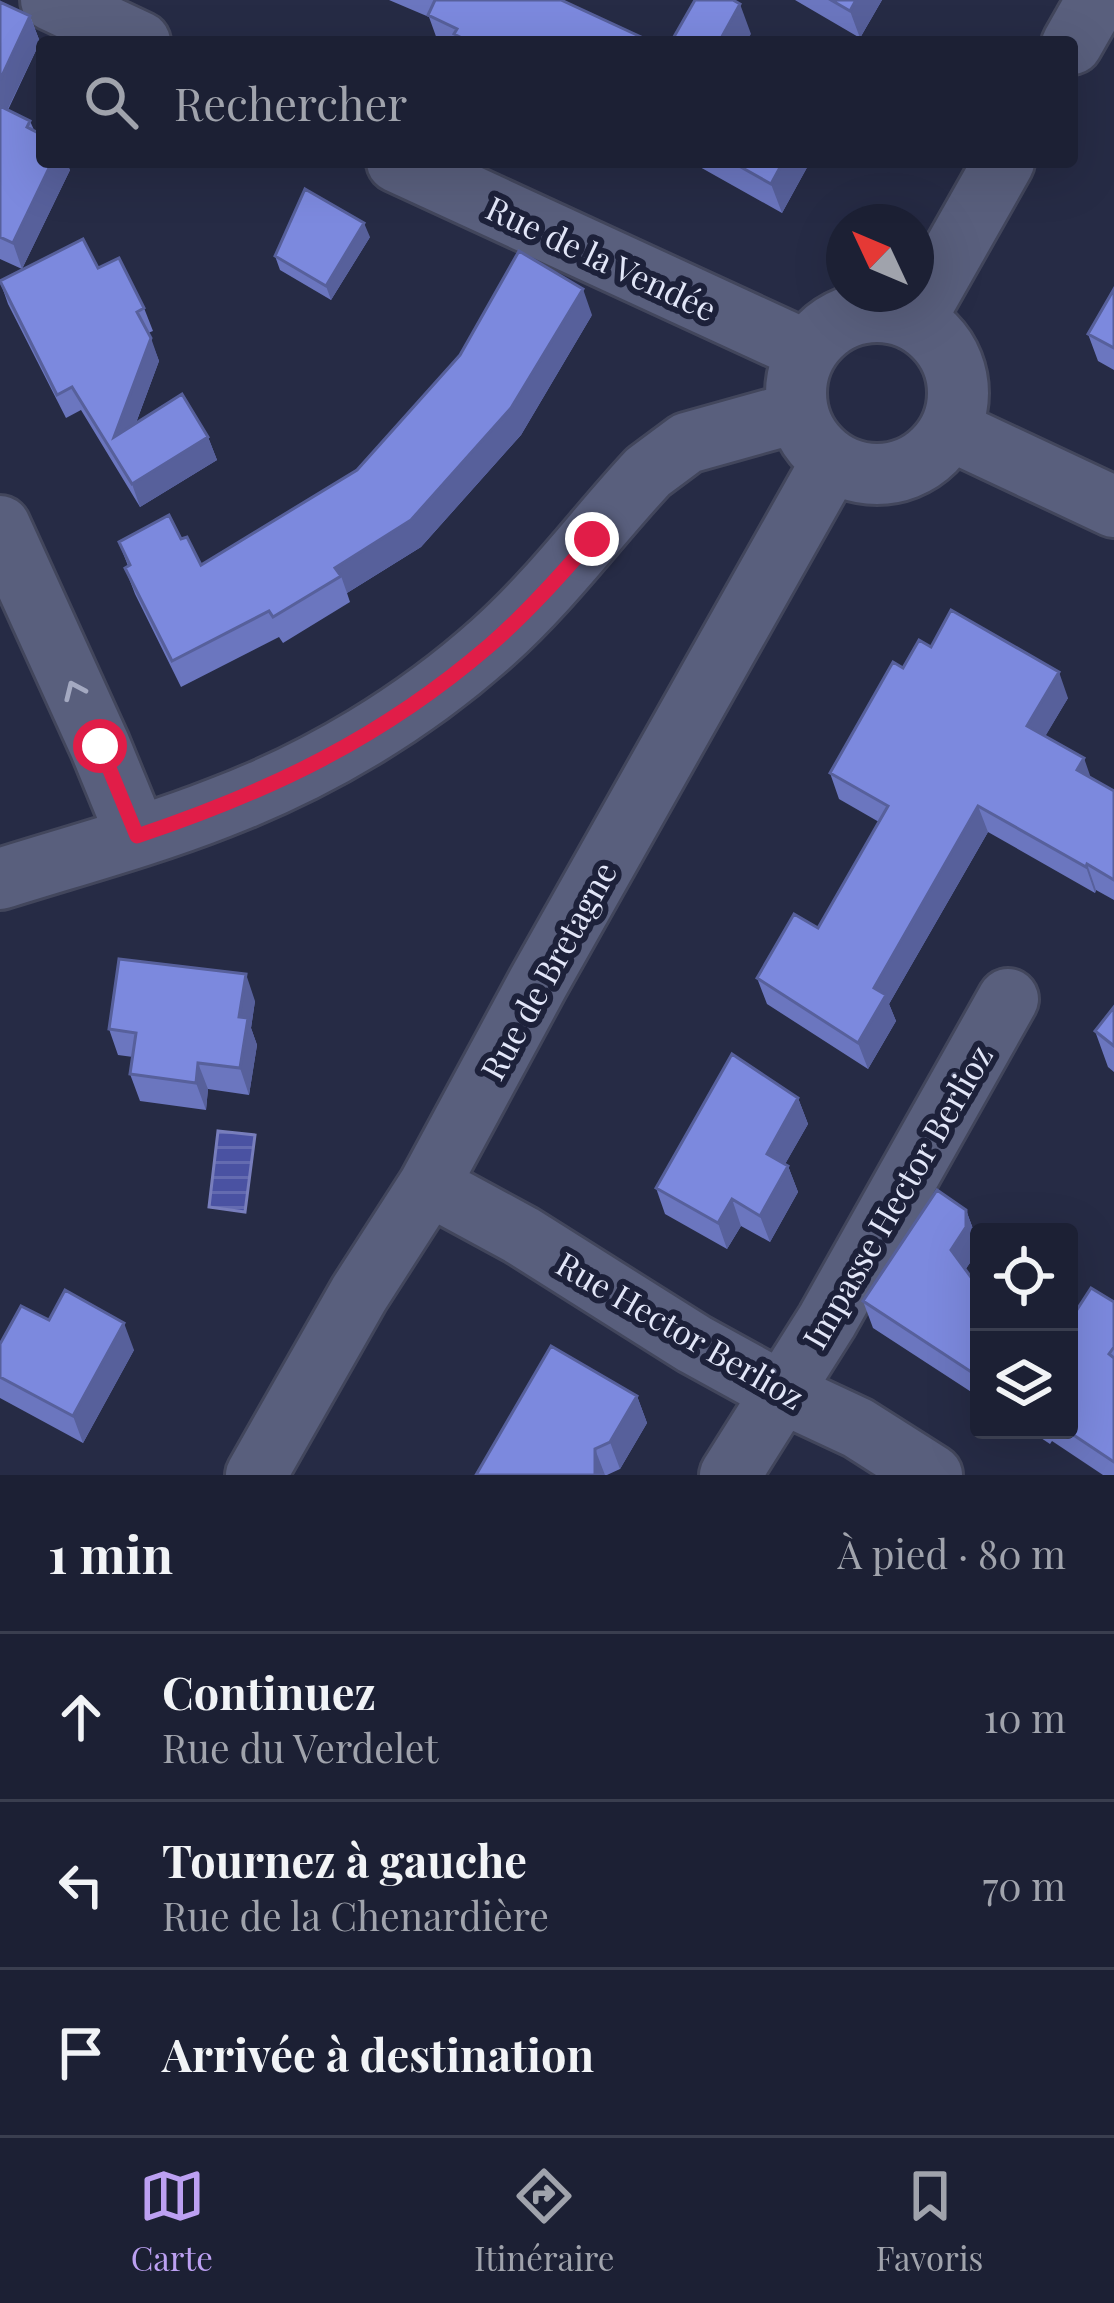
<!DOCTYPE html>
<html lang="fr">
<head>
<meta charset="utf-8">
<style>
  :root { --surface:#1c2034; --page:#25283c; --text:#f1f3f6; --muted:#a0a3ac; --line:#3a3e4f; --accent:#bca0f2 }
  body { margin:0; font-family:"Playfair Display",serif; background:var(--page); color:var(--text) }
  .controls { position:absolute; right:36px; bottom:36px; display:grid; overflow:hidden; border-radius:12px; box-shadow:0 12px 48px #0002 }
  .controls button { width:108px; height:108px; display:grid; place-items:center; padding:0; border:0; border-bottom:3px solid var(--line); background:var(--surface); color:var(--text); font:60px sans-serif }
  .compass { position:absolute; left:826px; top:204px; width:108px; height:108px; border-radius:50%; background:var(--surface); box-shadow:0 12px 48px #0002; rotate:314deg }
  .stop { position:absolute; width:36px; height:36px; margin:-27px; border:9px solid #e11d48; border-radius:50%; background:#fff }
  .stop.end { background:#e11d48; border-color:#fff; box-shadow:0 3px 12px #0008 }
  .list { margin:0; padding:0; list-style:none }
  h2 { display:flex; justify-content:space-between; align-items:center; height:156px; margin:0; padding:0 48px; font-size:51px }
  h2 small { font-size:39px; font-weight:400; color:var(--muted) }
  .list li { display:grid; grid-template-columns:78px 1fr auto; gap:36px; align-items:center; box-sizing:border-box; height:168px; padding:0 48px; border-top:3px solid var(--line) }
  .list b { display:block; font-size:45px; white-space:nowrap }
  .list p { margin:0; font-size:39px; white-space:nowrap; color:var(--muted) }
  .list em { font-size:39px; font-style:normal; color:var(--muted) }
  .icon { flex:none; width:66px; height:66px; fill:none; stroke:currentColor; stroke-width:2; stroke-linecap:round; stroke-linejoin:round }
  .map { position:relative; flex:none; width:1114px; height:1475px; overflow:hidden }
  .search { position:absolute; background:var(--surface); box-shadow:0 12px 48px #0002; left:36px; right:36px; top:36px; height:132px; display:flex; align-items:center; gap:30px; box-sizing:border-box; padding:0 42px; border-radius:12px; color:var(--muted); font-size:45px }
  .sheet { height:660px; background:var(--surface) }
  nav { display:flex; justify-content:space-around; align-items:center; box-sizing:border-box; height:168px; border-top:3px solid var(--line); background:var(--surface); font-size:33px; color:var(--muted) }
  nav a { display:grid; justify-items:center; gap:6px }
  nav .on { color:var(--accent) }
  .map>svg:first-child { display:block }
</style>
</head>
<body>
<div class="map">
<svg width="1114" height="1475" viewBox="0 0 1114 1475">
  <defs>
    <pattern id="water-rules" width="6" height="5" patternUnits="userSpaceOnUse" patternTransform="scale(3)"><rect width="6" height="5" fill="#4a52a2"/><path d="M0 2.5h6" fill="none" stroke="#646bb0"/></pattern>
  </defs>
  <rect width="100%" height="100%" fill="#262b45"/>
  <path fill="url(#water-rules)" stroke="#787ebc" stroke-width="3" d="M 218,1131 L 255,1135 L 245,1212 L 209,1207 Z"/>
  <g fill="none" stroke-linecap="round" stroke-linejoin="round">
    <defs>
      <path id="street" d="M 51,0 L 140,42
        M 1072,44 L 1097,0
        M 397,162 L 807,351
        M796 393a81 81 0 1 1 162 0a81 81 0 1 1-162 0Z
        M 914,321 L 1004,162
        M 950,430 L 1114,507
        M 0,526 L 100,746 L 137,836
        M 0,879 C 73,856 148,836 219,808 C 319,770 414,713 493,642 C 551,590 596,528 648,472 L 687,443 L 798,412
        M 429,1185 L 521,1235 L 694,1344 L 783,1393 L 858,1428 L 932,1475
        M 256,1475 L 359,1294 L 429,1185 L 538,983 L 832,461
        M 730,1475 L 827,1321 L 1008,999"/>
    </defs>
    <use href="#street" stroke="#42465c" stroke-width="66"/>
    <use href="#street" stroke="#595f7d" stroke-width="60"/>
  </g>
  <path fill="#6b76bf" d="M 389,0 L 561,0 L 652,42 L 438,42 L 429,17 Z
    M 795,0 L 882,0 L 860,38 Z
    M 0,2 L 30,16 L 40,42 L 8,110 L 30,121 L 34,130 L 70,170 L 22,269 L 0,259 Z
    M 691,162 L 810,162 L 782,213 Z
    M 370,237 L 331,300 L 280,270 L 275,256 Z
    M 98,268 L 144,308 L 153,331 L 148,333 L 159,361 L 136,423 L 208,437 L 217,460 L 140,507 L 81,410 L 66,418 L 8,304 L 0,281 Z
    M 1114,289 L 1114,370 L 1098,361 L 1088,334 Z
    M 592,315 L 521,435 L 421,547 L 347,593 L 350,602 L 283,643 L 279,637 L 181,687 L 135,594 L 125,568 L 128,566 L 119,542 L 181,539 L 201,565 L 357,470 Z
    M 931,647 L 1068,698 L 1045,736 L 1091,778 L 1114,791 L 1114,900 L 1096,890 L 1095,893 L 988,832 L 889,1004 L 896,1021 L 868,1069 L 767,1004 L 757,978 L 818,928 L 879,822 L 839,799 L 830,773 L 903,668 Z
    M 255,1001 L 251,1028 L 257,1045 L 249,1095 L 208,1089 L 206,1110 L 140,1101 L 130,1074 L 133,1057 L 118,1055 L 109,1029 Z
    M 1114,1007 L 1114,1072 L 1108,1067 L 1095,1031 Z
    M 798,1098 L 808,1124 L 785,1164 L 788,1166 L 798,1192 L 770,1242 L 741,1226 L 727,1249 L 665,1214 L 656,1188 Z
    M 966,1210 L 976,1237 L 976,1254 L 965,1270 L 979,1288 L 979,1397 L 873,1328 L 863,1301 Z
    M 1114,1302 L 1114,1475 L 1103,1475 L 1052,1441 L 1050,1444 L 1029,1430 L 1069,1430 Z
    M 49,1320 L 134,1350 L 83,1443 L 0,1398 L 0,1344 Z
    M 637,1396 L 647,1423 L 620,1469 L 607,1475 L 476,1475 Z"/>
  <path fill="#57609b" d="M 856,0 L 882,0 L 860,38 L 850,11 Z
    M 740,4 L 751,34 L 746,42 L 719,42 Z
    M 30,16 L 40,42 L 0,125 L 0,80 Z
    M 52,162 L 67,162 L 70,170 L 22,269 L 13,243 Z
    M 783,162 L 810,162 L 782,213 L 771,184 Z
    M 364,223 L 370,237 L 331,300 L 326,286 Z
    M 583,289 L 592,315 L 521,435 L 421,547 L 347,593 L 341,576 L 335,568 Z
    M 151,338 L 159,361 L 122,460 L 114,437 Z
    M 208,437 L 217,460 L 140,507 L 132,484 Z
    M 1059,672 L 1068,698 L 1036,752 L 1027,726 Z
    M 1084,758 L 1093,784 L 1077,770 Z
    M 978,806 L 988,832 L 889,1004 L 896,1021 L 868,1069 L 858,1043 L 874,988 Z
    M 1087,864 L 1096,890 L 1095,893 L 1086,867 Z
    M 246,974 L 255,1001 L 251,1028 L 257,1045 L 249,1095 L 240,1068 L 239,1017 Z
    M 198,1063 L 208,1089 L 206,1110 L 196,1083 Z
    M 798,1098 L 808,1124 L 776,1180 L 767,1154 Z
    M 788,1166 L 798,1192 L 770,1242 L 760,1216 Z
    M 732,1199 L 741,1226 L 727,1249 L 718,1223 Z
    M 966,1210 L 976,1237 L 976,1254 L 961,1276 L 951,1250 Z
    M 124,1323 L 134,1350 L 83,1443 L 73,1416 Z
    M 637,1396 L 647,1423 L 620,1469 L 610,1442 Z
    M 595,1449 L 605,1475 L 595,1475 Z"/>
  <path fill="#7c89de" stroke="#57609b" stroke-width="3" d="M 435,0 L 561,0 L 652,42 L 470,42 L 454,34 L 457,29 L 428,15 Z
    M 695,0 L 733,0 L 740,4 L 719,42 L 671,42 Z
    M 831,0 L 856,0 L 850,11 Z
    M 0,2 L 30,16 L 0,80 Z
    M 0,106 L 30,121 L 27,127 L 42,135 L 42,162 L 52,162 L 13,243 L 0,237 Z
    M 732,162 L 783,162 L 771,184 Z
    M 305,189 L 364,223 L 326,286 L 275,256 Z
    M 83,239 L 98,268 L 119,258 L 144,308 L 137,312 L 151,338 L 114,437 L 182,394 L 208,437 L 132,484 L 72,387 L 57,395 L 0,281 Z
    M 519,251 L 583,289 L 511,408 L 411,520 L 335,568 L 341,576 L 273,617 L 269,611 L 172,661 L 125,568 L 130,565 L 119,542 L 169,515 L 181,539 L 187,537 L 201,565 L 357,470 L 460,355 Z
    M 1114,289 L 1114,348 L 1088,334 Z
    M 951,610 L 1059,672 L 1027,726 L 1084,758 L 1077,770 L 1114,791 L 1114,880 L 1087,864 L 1086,867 L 978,806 L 874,988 L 886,995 L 858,1043 L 757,978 L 794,914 L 818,928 L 888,806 L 830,773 L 893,662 L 903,668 L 919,640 L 931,647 Z
    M 119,959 L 246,974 L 239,1017 L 248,1018 L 240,1068 L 198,1063 L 196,1083 L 130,1074 L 136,1033 L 109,1029 Z
    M 1114,1007 L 1114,1046 L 1095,1031 Z
    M 732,1054 L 798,1098 L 767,1154 L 788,1166 L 760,1216 L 732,1199 L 718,1223 L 656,1188 Z
    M 937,1190 L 966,1210 L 966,1227 L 951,1250 L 979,1288 L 979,1377 L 863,1301 Z
    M 1091,1288 L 1114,1302 L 1114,1347 L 1109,1354 L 1114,1358 L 1114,1462 L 1066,1430 L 1069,1430 L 1069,1322 Z
    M 65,1290 L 124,1323 L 73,1416 L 0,1377 L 0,1344 L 21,1306 L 49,1320 Z
    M 551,1346 L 637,1396 L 610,1442 L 595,1449 L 595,1475 L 476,1475 Z"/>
  <defs><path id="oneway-chevron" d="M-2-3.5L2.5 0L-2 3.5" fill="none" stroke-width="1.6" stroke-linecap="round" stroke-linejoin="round" transform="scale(3)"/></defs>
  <use stroke="#a4a9c1" href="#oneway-chevron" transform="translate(74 690) rotate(-114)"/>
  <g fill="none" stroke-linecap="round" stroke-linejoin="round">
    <path stroke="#e11d48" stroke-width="15" d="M 100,746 L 137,836 C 271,791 382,738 490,645 C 527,613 560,576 592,539"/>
  </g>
  <g text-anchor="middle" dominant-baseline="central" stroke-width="12" stroke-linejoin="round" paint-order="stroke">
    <g font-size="33" fill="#e2e6f8" stroke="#1d213a">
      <text transform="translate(602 257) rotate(25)">Rue de la Vendée</text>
      <text transform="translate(547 970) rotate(-61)">Rue de Bretagne</text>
      <text transform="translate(896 1196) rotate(-60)">Impasse Hector Berlioz</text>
      <text transform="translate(681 1329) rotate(30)">Rue Hector Berlioz</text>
    </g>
  </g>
</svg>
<div class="controls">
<button><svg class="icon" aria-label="locate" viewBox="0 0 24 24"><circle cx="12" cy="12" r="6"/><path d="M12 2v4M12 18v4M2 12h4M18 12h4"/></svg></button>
<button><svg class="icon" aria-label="layers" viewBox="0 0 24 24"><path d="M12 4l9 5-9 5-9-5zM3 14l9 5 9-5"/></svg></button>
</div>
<svg class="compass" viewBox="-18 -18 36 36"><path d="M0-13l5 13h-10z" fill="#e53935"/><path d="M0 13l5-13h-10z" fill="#a0a3ac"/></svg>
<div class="stop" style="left:100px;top:746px"></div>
<div class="stop end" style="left:592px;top:539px"></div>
<div class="search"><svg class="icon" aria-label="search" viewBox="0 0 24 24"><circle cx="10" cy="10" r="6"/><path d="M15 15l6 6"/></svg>Rechercher</div>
</div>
<section class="sheet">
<h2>1 min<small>À pied · 80 m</small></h2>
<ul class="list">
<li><svg class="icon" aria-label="ahead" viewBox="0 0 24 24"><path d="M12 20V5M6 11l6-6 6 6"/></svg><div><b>Continuez</b><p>Rue du Verdelet</p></div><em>10 m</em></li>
<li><svg class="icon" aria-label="left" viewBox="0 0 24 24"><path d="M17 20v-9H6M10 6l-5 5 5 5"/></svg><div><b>Tournez à gauche</b><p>Rue de la Chenardière</p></div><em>70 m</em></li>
<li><svg class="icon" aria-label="arrive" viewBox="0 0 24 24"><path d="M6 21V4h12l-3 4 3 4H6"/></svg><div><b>Arrivée à destination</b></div></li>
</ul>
</section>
<nav>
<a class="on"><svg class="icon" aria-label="map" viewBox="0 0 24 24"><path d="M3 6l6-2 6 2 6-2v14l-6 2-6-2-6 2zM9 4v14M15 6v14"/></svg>Carte</a>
<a><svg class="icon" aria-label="directions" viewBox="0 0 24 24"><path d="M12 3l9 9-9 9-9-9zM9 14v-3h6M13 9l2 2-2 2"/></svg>Itinéraire</a>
<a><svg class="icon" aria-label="saved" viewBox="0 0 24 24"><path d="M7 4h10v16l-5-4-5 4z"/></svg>Favoris</a>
</nav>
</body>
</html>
